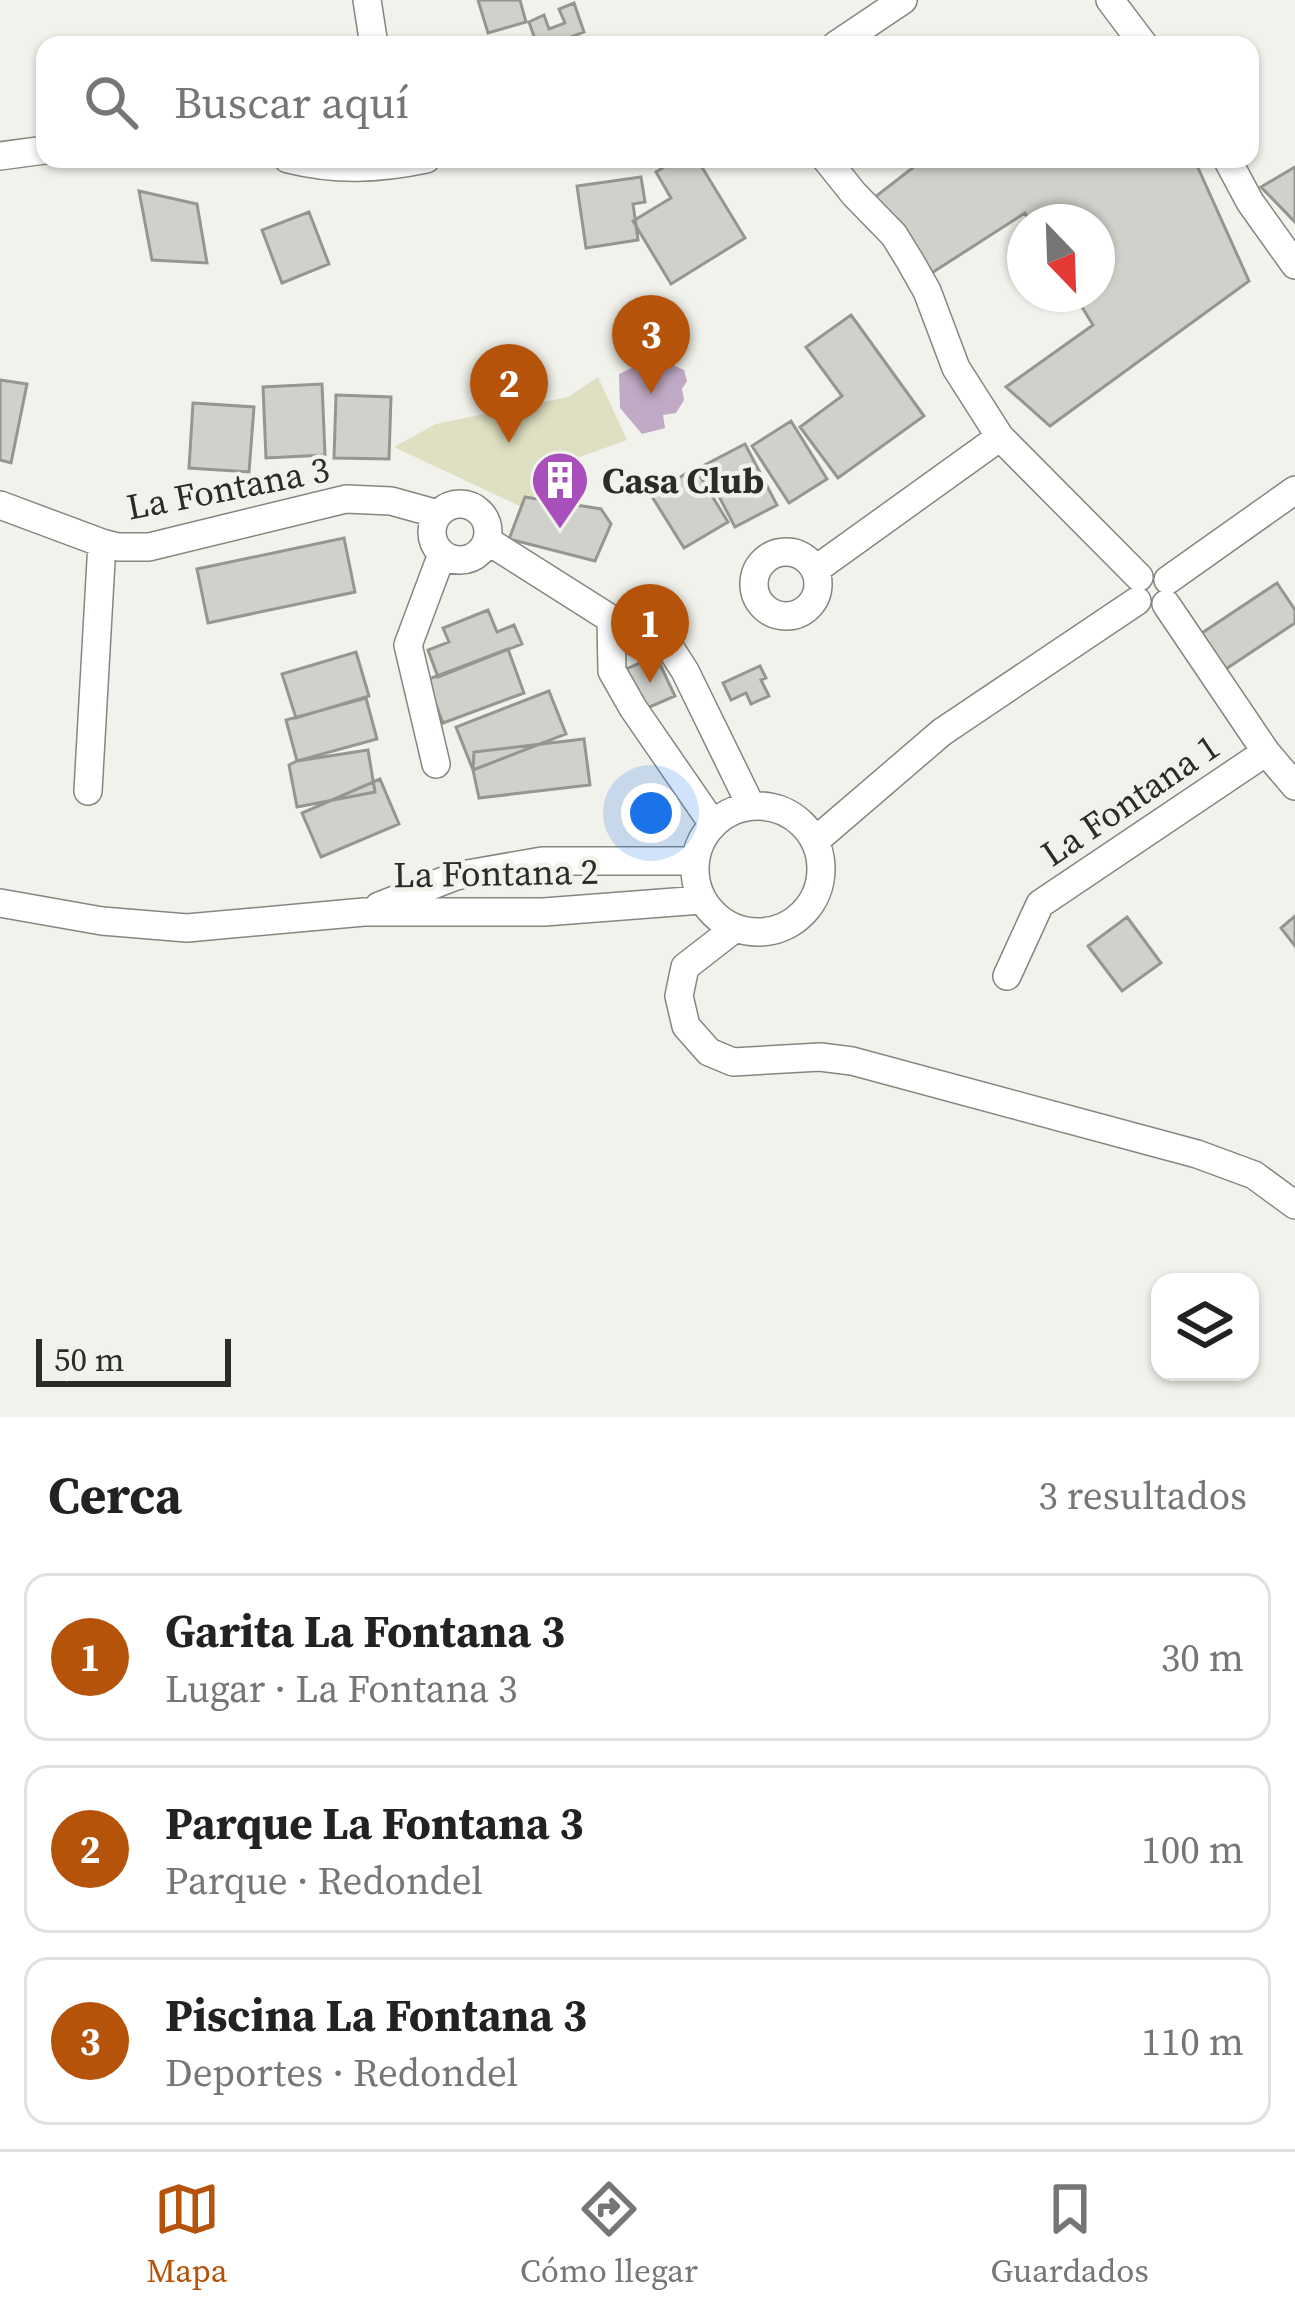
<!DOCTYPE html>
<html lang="es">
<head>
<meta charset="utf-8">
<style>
  :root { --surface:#fff; --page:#f6f6f6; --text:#222; --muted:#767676; --line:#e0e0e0; --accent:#b45309 }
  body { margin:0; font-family:"Source Serif 4",serif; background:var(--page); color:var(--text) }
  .controls { position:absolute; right:36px; bottom:36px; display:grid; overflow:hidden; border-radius:24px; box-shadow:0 3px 9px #0004 }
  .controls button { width:108px; height:108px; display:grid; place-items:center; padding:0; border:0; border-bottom:3px solid var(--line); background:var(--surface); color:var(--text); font:60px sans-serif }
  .compass { position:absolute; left:1007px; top:204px; width:108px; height:108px; border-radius:50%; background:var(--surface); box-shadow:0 3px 9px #0004; rotate:157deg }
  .scale { position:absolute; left:36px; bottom:30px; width:195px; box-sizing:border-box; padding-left:12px; border:6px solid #2b2b28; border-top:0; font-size:33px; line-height:42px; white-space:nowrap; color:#2b2b28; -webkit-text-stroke:9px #f2f2ec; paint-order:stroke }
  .you { position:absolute; left:651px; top:813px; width:42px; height:42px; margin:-30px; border:9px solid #fff; border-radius:50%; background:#1a73e8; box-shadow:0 0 0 18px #1a73e833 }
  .badge { display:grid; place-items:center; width:78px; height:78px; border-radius:50%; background:var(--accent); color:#fff; font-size:39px; font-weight:700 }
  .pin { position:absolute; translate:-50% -99px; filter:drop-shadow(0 3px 6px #0008) }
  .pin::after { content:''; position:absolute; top:63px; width:42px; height:36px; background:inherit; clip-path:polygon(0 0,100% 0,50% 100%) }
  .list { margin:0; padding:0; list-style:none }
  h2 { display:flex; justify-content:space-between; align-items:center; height:156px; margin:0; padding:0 48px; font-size:51px }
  h2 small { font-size:39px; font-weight:400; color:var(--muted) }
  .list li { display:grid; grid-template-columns:78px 1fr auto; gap:36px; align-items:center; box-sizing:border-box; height:168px; margin:0 24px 24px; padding:0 24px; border:3px solid var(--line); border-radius:24px }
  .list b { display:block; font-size:45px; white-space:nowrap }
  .list p { margin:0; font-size:39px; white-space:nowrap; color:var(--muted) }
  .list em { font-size:39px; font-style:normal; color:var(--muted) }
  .icon { flex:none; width:66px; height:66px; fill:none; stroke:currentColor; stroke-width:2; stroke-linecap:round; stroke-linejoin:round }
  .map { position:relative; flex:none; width:1295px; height:1417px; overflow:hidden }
  .search { position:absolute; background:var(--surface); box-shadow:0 3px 9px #0004; left:36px; right:36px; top:36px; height:132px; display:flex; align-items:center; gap:30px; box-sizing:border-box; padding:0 42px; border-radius:24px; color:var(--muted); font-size:45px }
  .sheet { height:732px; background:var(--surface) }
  nav { display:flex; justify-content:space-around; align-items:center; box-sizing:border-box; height:168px; border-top:3px solid var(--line); background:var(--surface); font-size:33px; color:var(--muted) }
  nav a { display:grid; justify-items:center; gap:6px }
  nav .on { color:var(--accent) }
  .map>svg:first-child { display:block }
</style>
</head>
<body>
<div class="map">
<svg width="1295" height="1417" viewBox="0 0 1295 1417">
  <rect width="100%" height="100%" fill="#f2f2ec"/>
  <path fill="#dfdfc1" d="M 598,377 L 627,440 L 560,464 L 524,508 L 394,447 L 436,424 L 568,397 Z"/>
  <path fill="#c0aac5" d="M 665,361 L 684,370 L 687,381 L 682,389 L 684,400 L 676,413 L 663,415 L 665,428 L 642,434 L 620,408 L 619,374 L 640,364 L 653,369 Z"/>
  <path fill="#d1d1cb" stroke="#969691" stroke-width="3" d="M 478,0 L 520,0 L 526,22 L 488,33 Z
    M 574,3 L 584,32 L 551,45 L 537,45 L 529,22 L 544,15 L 549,29 L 565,23 L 559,9 Z
    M 677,159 L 697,159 L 745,238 L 671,284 L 633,221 L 671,198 L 656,172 Z
    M 924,159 L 1194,159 L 1249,281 L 1050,426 L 1006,387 L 1093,325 L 1074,294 L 1097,294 L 1097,222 L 1030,222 L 1025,213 L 927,276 L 875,197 Z
    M 1295,167 L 1295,222 L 1261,187 Z
    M 641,177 L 645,202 L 633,204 L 638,240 L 586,248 L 577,186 Z
    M 139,191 L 197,204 L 207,263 L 152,260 Z
    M 309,212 L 329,264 L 282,283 L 262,230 Z
    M 851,315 L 924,416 L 838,478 L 800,427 L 842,396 L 806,347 Z
    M 0,380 L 27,384 L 11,463 L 0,460 Z
    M 322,384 L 325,455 L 266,458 L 263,387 Z
    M 336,395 L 391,397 L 389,459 L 334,458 Z
    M 193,403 L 254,407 L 249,472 L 189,468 Z
    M 791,421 L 827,479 L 789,503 L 752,446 Z
    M 745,444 L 777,505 L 735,527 L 703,466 Z
    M 695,468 L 728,522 L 684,548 L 651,495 Z
    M 525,497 L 601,509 L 611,524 L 595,561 L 509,539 Z
    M 344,538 L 355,592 L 208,623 L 197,569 Z
    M 1277,583 L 1295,610 L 1295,623 L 1223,671 L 1199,635 Z
    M 488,610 L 497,632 L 514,625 L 522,644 L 438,677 L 428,650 L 449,642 L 443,628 Z
    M 508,649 L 524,693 L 443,723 L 426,680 Z
    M 356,652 L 369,696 L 296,718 L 282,674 Z
    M 656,656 L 675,696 L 645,709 L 624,670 Z
    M 760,666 L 766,678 L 761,680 L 769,696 L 751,704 L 746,693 L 731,700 L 723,683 Z
    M 549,691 L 566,734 L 473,770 L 456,727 Z
    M 366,698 L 377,739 L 297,761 L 286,720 Z
    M 584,739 L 590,785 L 479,798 L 473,770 L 474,752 Z
    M 368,750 L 375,792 L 297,807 L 289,765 L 297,761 Z
    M 380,779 L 399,824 L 321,857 L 302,813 Z
    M 1295,916 L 1295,946 L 1281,928 Z
    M 1127,917 L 1161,963 L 1122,991 L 1088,946 Z"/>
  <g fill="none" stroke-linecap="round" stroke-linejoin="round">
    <defs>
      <path id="minor" d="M 367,0 L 374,45
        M 1110,0 L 1144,45
        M 836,45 L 903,0
        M 0,156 L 45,150
        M 288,159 C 336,171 378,169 426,159
        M 826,159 L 854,194 L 894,235 L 910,261 L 927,291 L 956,368 L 1000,437 L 1139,577
        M 1227,159 L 1250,202 L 1295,265
        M432 532a28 28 0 1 1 56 0a28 28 0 1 1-56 0Z
        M 0,505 L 102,543 L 118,547 L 149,547 L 346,499 L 391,501 L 438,514
        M 488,541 L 611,619 L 667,643 L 685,671 L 751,806
        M754 584a32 32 0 1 1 64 0a32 32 0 1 1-64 0Z
        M 815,570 L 1000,437
        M 1168,580 L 1295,490
        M 1166,604 L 1266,752 L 1295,786
        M 611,619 L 612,671 L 633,708 L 713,824
        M 436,764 L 408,645 L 442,554
        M 88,791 L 102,543
        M695 869a63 63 0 1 1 126 0a63 63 0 1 1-126 0Z
        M 815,841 L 942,732 L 1137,601
        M 0,903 L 102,921 L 187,928 L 364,912 L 544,912 L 701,900
        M 379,906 L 456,876 L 542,861 L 695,861
        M 734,929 L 685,967 L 679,996 L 686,1026 L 709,1052 L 733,1062 L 820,1057 L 852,1061 L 1197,1154 L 1254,1175 L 1295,1205
        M 1007,976 L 1040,904 L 1266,752"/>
    </defs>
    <use href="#minor" stroke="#868681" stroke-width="30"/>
    <use href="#minor" stroke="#fff" stroke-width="27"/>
  </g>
  <defs>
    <symbol id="building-pin" viewBox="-11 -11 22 30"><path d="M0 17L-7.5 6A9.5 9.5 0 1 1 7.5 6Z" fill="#a84fbc" stroke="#f2f2ec"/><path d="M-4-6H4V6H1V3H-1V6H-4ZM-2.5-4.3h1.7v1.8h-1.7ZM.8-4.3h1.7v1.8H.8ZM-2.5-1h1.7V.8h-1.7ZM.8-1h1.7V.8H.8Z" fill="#fff"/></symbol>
  </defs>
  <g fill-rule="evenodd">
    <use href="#building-pin" x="527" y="447" width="66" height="90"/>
  </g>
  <g text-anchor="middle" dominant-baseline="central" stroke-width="9" stroke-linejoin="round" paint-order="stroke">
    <g font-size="36" font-weight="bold" fill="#2b2b28" stroke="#f2f2ec" text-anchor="start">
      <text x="602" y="480">Casa Club</text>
    </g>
    <g font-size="36" fill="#2b2b28" stroke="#f2f2ec">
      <text transform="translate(228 488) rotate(-11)">La Fontana 3</text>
      <text transform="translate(1130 800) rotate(-34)">La Fontana 1</text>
      <text transform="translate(496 873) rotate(-1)">La Fontana 2</text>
    </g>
  </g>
</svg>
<div class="controls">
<button><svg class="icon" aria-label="layers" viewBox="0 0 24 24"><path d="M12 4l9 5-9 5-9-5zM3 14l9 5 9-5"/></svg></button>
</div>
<svg class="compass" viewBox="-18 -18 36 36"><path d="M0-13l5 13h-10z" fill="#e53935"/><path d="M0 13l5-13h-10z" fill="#767676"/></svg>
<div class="scale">50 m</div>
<div class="you"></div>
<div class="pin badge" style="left:650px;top:683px">1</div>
<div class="pin badge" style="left:509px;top:443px">2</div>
<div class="pin badge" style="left:651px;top:394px">3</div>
<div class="search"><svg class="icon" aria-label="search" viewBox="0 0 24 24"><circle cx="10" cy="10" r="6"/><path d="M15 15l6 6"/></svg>Buscar aquí</div>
</div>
<section class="sheet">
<h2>Cerca<small>3 resultados</small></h2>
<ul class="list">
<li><span class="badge">1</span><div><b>Garita La Fontana 3</b><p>Lugar · La Fontana 3</p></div><em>30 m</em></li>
<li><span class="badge">2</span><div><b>Parque La Fontana 3</b><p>Parque · Redondel</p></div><em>100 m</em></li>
<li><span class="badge">3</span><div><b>Piscina La Fontana 3</b><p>Deportes · Redondel</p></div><em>110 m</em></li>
</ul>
</section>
<nav>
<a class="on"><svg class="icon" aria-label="map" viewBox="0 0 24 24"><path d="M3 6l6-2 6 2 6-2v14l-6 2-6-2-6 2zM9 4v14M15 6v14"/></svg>Mapa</a>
<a><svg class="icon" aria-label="directions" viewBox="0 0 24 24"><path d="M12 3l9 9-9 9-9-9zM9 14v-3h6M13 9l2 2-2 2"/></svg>Cómo llegar</a>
<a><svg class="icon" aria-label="saved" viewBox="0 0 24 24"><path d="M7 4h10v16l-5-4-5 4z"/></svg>Guardados</a>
</nav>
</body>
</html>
